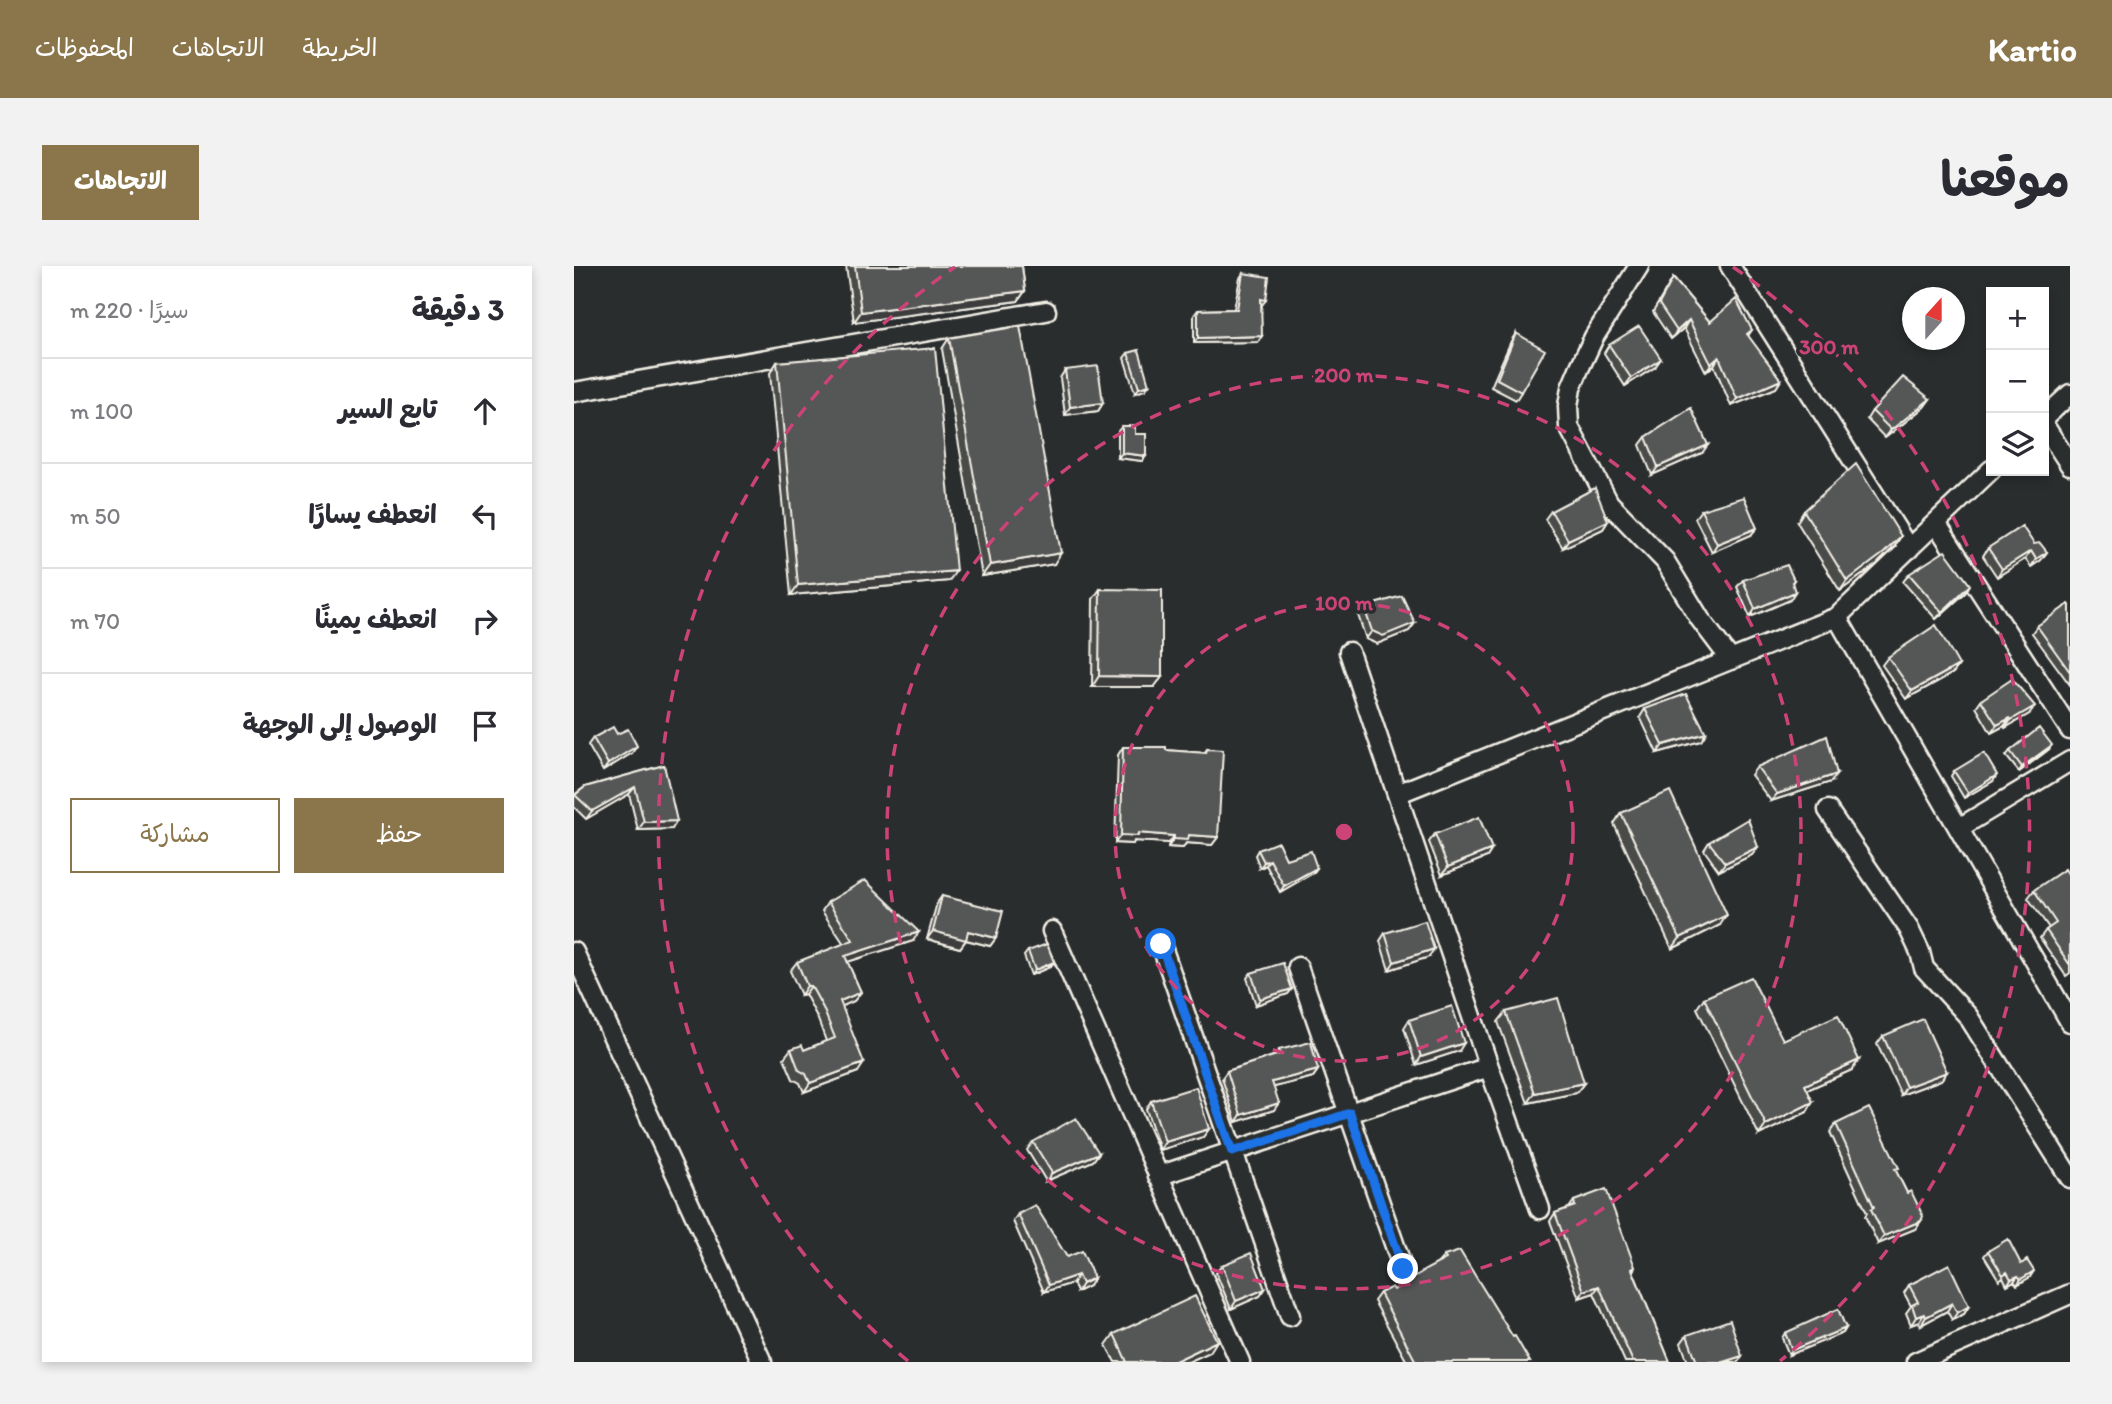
<!DOCTYPE html>
<html lang="ar">
<head>
<meta charset="utf-8">
<style>
  :root { --surface:#fff; --page:#f2f2f3; --text:#2b2b33; --muted:#7c7c81; --line:#e1e1e2; --accent:#8a764a }
  body { margin:0; font-family:Itim,"Playpen Sans Arabic",sans-serif; background:var(--page); color:var(--text); direction:rtl }
  .controls { position:absolute; right:21px; top:21px; display:grid; overflow:hidden; border-radius:0px; box-shadow:0 4px 10px #0003 }
  .controls button { width:63px; height:63px; display:grid; place-items:center; padding:0; border:0; border-bottom:2px solid var(--line); background:var(--surface); color:var(--text); font:35px sans-serif }
  .compass { position:absolute; left:1328px; top:21px; width:63px; height:63px; border-radius:50%; background:var(--surface); box-shadow:0 4px 10px #0003; rotate:21deg }
  .stop { position:absolute; width:21px; height:21px; margin:-16px; border:5px solid #1a73e8; border-radius:50%; background:#fff }
  .stop.end { background:#1a73e8; border-color:#fff; box-shadow:0 2px 7px #0008 }
  .list { margin:0; padding:0; list-style:none }
  h2 { display:flex; justify-content:space-between; align-items:center; height:91px; margin:0; padding:0 28px; font-size:30px }
  h2 small { font-size:23px; font-weight:400; color:var(--muted) }
  .list li { display:grid; grid-template-columns:46px 1fr auto; gap:21px; align-items:center; box-sizing:border-box; height:105px; padding:0 28px; border-top:2px solid var(--line) }
  .list b { display:block; font-size:26px; white-space:nowrap }
  .list em { font-size:23px; font-style:normal; color:var(--muted) }
  .actions { display:flex; gap:14px; padding:21px 28px }
  .actions a { flex:1; padding:16px 0; border:2px solid var(--accent); border-radius:0px; text-align:center; font-size:24px; color:var(--accent) }
  .actions .main { background:var(--accent); color:#fff }
  .icon { flex:none; width:38px; height:38px; fill:none; stroke:currentColor; stroke-width:2; stroke-linecap:round; stroke-linejoin:round }
  .map { position:relative; flex:none; width:1496px; height:1096px; overflow:hidden; direction:ltr; border-radius:0px }
  header { display:flex; align-items:center; gap:42px; box-sizing:border-box; height:98px; padding:0 35px; background:var(--accent); color:#fff }
  header strong { font-size:33px }
  nav { display:flex; gap:38px; margin-inline-start:auto; font-size:24px }
  .intro { display:flex; align-items:center; justify-content:space-between; box-sizing:border-box; height:168px; padding:0 42px }
  h1 { margin:0; font-size:49px }
  .button { padding:18px 32px; border-radius:0px; background:var(--accent); color:#fff; font-size:24px; font-weight:700 }
  main { display:flex; gap:42px; padding:0 42px }
  aside { flex:1; background:var(--surface); border-radius:0px; box-shadow:0 4px 10px #0003 }
  .map>svg:first-child { display:block }
</style>
</head>
<body>
<header>
<strong>Kartio</strong>
<nav><a>الخريطة</a><a>الاتجاهات</a><a>المحفوظات</a></nav>
</header>
<div class="intro"><h1>موقعنا</h1><a class="button">الاتجاهات</a></div>
<main>
<div class="map">
<svg width="1496" height="1096" viewBox="0 0 1496 1096">
  <rect width="100%" height="100%" fill="#2a2d2e"/>
  <filter id="ink" filterUnits="userSpaceOnUse"><feTurbulence type="fractalNoise" baseFrequency=".0143" numOctaves="2"/><feDisplacementMap in="SourceGraphic" scale="14" xChannelSelector="R" yChannelSelector="G"/><feConvolveMatrix kernelMatrix="1 2 1 2 8 2 1 2 1" color-interpolation-filters="sRGB"/></filter>
  <g filter="url(#ink)">
    <g fill="none" stroke-linecap="round" stroke-linejoin="round">
      <defs>
        <path id="minor" d="M 1065,0 L 1020,71 L 1005,103 L 997,122 L 994,140 L 995,161 L 1035,237 L 1091,295 L 1126,353 L 1157,394
          M 1156,0 L 1335,283
          M 0,126 L 472,45
          M 1470,152 L 1496,128
          M 1470,159 L 1496,199
          M 1362,257 L 1496,464
          M 1263,351 L 1496,756
          M 775,386 L 915,801 L 966,943
          M 823,528 L 1263,351 L 1417,204
          M 1254,544 L 1335,663 L 1346,686 L 1350,702 L 1394,750 L 1496,912
          M 1385,562 L 1496,495
          M 478,665 L 666,1096
          M 587,678 L 716,1050
          M 0,686 L 188,1096
          M 724,701 L 829,1003
          M 584,910 L 915,801
          M 1342,1096 L 1496,1028"/>
      </defs>
      <use href="#minor" stroke="#f4f1e8" stroke-width="23"/>
      <use href="#minor" stroke="#2a2d2e" stroke-width="18"/>
    </g>
    <path fill="#494b4a" stroke="#f4f1e8" stroke-width="2" d="M 272,0 L 448,0 L 451,25 L 444,35 L 280,56 Z
      M 669,7 L 692,34 L 688,39 L 684,76 L 620,77 L 620,49 L 624,44 L 660,43 L 666,12 Z
      M 1099,12 L 1136,56 L 1178,64 L 1174,70 L 1207,114 L 1202,122 L 1157,140 L 1140,99 L 1132,106 L 1110,62 L 1097,73 L 1079,46 Z
      M 942,67 L 947,126 L 942,134 L 917,121 L 937,75 Z
      M 375,72 L 480,298 L 408,310 L 368,83 Z
      M 1035,79 L 1081,101 L 1051,120 L 1030,87 Z
      M 554,87 L 575,119 L 571,124 L 561,127 L 550,92 Z
      M 203,96 L 375,315 L 217,329 L 196,107 Z
      M 491,104 L 529,137 L 524,145 L 491,149 L 486,112 Z
      M 1356,133 L 1350,141 L 1311,172 L 1293,153 L 1298,145 Z
      M 548,160 L 561,168 L 572,190 L 568,195 L 544,192 L 544,165 Z
      M 1072,171 L 1128,187 L 1078,209 L 1066,179 Z
      M 1127,244 L 1177,269 L 1138,286 L 1121,252 Z
      M 977,245 L 1034,255 L 1029,263 L 989,282 L 971,253 Z
      M 1230,245 L 1327,270 L 1320,281 L 1303,298 L 1266,325 L 1223,256 Z
      M 1460,278 L 1473,286 L 1467,294 L 1457,301 L 1451,293 L 1423,311 L 1409,290 L 1414,282 Z
      M 1335,308 L 1391,327 L 1362,353 L 1329,316 Z
      M 1169,314 L 1220,314 L 1218,317 L 1216,334 L 1176,351 L 1163,321 Z
      M 526,323 L 588,411 L 580,421 L 518,421 L 519,333 Z
      M 1496,340 L 1496,419 L 1458,367 L 1463,360 Z
      M 790,341 L 841,357 L 835,365 L 803,378 L 792,373 L 784,349 Z
      M 1314,391 L 1385,399 L 1379,407 L 1332,433 L 1308,399 Z
      M 1407,434 L 1455,448 L 1431,462 L 1430,460 L 1417,467 L 1402,441 Z
      M 1071,443 L 1132,467 L 1127,475 L 1083,487 L 1066,451 Z
      M 43,468 L 58,487 L 29,505 L 14,479 L 19,472 Z
      M 549,481 L 630,487 L 633,483 L 644,571 L 638,579 L 612,577 L 609,582 L 594,581 L 595,577 L 560,575 L 559,578 L 541,577 L 544,489 Z
      M 1474,484 L 1445,506 L 1432,490 L 1436,485 Z
      M 90,499 L 98,563 L 64,564 L 55,528 L 12,553 L 0,541 L 0,529 L 11,521 Z
      M 1183,501 L 1257,516 L 1197,535 L 1177,509 Z
      M 1380,505 L 1419,515 L 1390,532 L 1377,510 Z
      M 1047,547 L 1146,659 L 1098,683 L 1040,558 Z
      M 861,568 L 918,583 L 913,591 L 868,609 L 855,576 Z
      M 1135,576 L 1184,581 L 1178,589 L 1145,605 L 1130,584 Z
      M 684,584 L 712,593 L 743,602 L 739,607 L 706,626 L 692,599 L 686,602 L 681,589 Z
      M 1496,611 L 1496,707 L 1492,710 L 1466,672 L 1472,664 L 1475,662 L 1454,632 L 1460,624 Z
      M 368,630 L 422,672 L 416,680 L 392,674 L 386,682 L 353,673 L 363,637 Z
      M 254,636 L 339,675 L 273,696 L 287,726 L 280,735 L 268,740 L 284,806 L 230,826 L 226,817 L 219,813 L 210,792 L 217,783 L 230,784 L 252,775 L 243,751 L 231,728 L 227,729 L 216,705 L 223,696 L 270,678 L 248,645 Z
      M 811,667 L 855,691 L 815,704 L 806,675 Z
      M 454,685 L 480,696 L 476,701 L 457,709 L 450,690 Z
      M 677,707 L 718,723 L 714,728 L 682,739 L 673,712 Z
      M 1130,732 L 1209,774 L 1285,794 L 1278,804 L 1233,824 L 1233,846 L 1185,869 L 1123,742 Z
      M 932,746 L 1010,817 L 1002,827 L 954,837 L 924,756 Z
      M 835,754 L 885,785 L 842,799 L 830,762 Z
      M 1309,770 L 1373,806 L 1367,814 L 1327,829 L 1303,778 Z
      M 705,784 L 744,804 L 739,811 L 700,821 L 700,844 L 662,856 L 648,812 L 653,805 L 702,789 Z
      M 577,835 L 635,863 L 629,871 L 586,884 L 572,843 Z
      M 1262,858 L 1322,905 L 1347,955 L 1341,963 L 1304,978 L 1291,950 L 1293,947 L 1256,866 Z
      M 459,876 L 525,887 L 519,895 L 472,915 L 453,884 Z
      M 1000,935 L 1061,1001 L 1059,1005 L 1096,1096 L 1051,1096 L 1020,1027 L 1005,1032 L 976,955 L 981,947 L 995,942 Z
      M 444,948 L 515,1020 L 503,1026 L 499,1017 L 470,1026 L 439,955 Z
      M 1414,985 L 1447,998 L 1456,1011 L 1443,1019 L 1440,1015 L 1433,1019 L 1429,1011 L 1425,1014 L 1410,990 Z
      M 870,990 L 939,1071 L 956,1096 L 833,1096 L 800,1035 L 806,1027 L 820,1024 L 864,997 Z
      M 648,999 L 691,1023 L 686,1030 L 657,1043 L 642,1007 Z
      M 1335,1019 L 1395,1040 L 1390,1048 L 1378,1054 L 1373,1045 L 1347,1059 L 1345,1056 L 1337,1059 L 1332,1047 L 1337,1040 L 1330,1027 Z
      M 1272,1062 L 1269,1067 L 1215,1089 L 1208,1072 L 1211,1067 Z
      M 540,1068 L 636,1086 L 614,1096 L 541,1096 L 532,1079 Z
      M 1113,1069 L 1164,1096 L 1114,1096 L 1107,1077 Z"/>
    <path fill="#3c3d3c" stroke="#f4f1e8" stroke-width="2" d="M 451,25 L 444,35 L 280,56 L 287,46 Z
      M 1115,54 L 1110,62 L 1097,73 L 1103,65 Z
      M 688,70 L 684,76 L 620,77 L 624,72 Z
      M 1145,91 L 1140,99 L 1132,106 L 1137,98 Z
      M 1087,93 L 1081,101 L 1051,120 L 1057,112 Z
      M 1207,114 L 1202,122 L 1157,140 L 1163,133 Z
      M 575,119 L 571,124 L 561,127 L 565,122 Z
      M 1356,133 L 1350,141 L 1311,172 L 1317,164 Z
      M 529,137 L 524,145 L 491,149 L 496,141 Z
      M 1134,179 L 1128,187 L 1078,209 L 1084,201 Z
      M 548,187 L 572,190 L 568,195 L 544,192 Z
      M 1034,255 L 1029,263 L 989,282 L 994,274 Z
      M 1183,262 L 1177,269 L 1138,286 L 1143,278 Z
      M 1327,270 L 1320,281 L 1303,298 L 1266,325 L 1273,315 Z
      M 1457,285 L 1451,293 L 1423,311 L 1428,303 Z
      M 1473,286 L 1467,294 L 1457,301 L 1462,293 Z
      M 487,287 L 480,298 L 408,310 L 416,299 Z
      M 382,305 L 375,315 L 217,329 L 224,319 Z
      M 1396,319 L 1391,327 L 1362,353 L 1368,346 Z
      M 1221,326 L 1216,334 L 1176,351 L 1181,343 Z
      M 841,357 L 835,365 L 803,378 L 792,373 L 798,365 Z
      M 1385,399 L 1379,407 L 1332,433 L 1338,425 Z
      M 525,410 L 588,411 L 580,421 L 518,421 Z
      M 1461,440 L 1455,448 L 1431,462 L 1437,454 Z
      M 1436,452 L 1430,460 L 1417,467 L 1423,459 Z
      M 1132,467 L 1127,475 L 1083,487 L 1089,479 Z
      M 1478,479 L 1474,484 L 1445,506 L 1448,501 Z
      M 63,480 L 58,487 L 29,505 L 34,498 Z
      M 1263,508 L 1257,516 L 1197,535 L 1203,528 Z
      M 1423,509 L 1419,515 L 1390,532 L 1394,527 Z
      M 61,521 L 55,528 L 12,553 L 18,545 Z
      M 103,555 L 98,563 L 64,564 L 70,556 Z
      M 564,567 L 600,570 L 595,577 L 560,575 L 559,578 L 541,577 L 547,569 Z
      M 615,569 L 644,571 L 638,579 L 612,577 L 609,582 L 594,581 L 600,573 Z
      M 1184,581 L 1178,589 L 1145,605 L 1151,597 Z
      M 918,583 L 913,591 L 868,609 L 874,601 Z
      M 696,594 L 692,599 L 686,602 L 690,596 Z
      M 743,602 L 739,607 L 706,626 L 710,620 Z
      M 1153,649 L 1146,659 L 1098,683 L 1106,672 Z
      M 359,665 L 394,665 L 422,672 L 416,680 L 392,674 L 386,682 L 353,673 Z
      M 345,666 L 339,675 L 264,699 L 271,690 Z
      M 860,683 L 855,691 L 815,704 L 820,696 Z
      M 480,696 L 476,701 L 457,709 L 461,704 Z
      M 233,720 L 237,720 L 231,728 L 227,729 Z
      M 718,723 L 714,728 L 682,739 L 686,733 Z
      M 287,726 L 280,735 L 260,744 L 266,735 Z
      M 890,777 L 885,785 L 842,799 L 847,791 Z
      M 1285,794 L 1278,804 L 1224,828 L 1231,819 Z
      M 290,797 L 284,806 L 230,826 L 236,817 Z
      M 744,804 L 739,811 L 693,823 L 698,816 Z
      M 1373,806 L 1367,814 L 1327,829 L 1332,821 Z
      M 1010,817 L 1002,827 L 954,837 L 961,827 Z
      M 1239,836 L 1233,846 L 1185,869 L 1192,859 Z
      M 705,837 L 700,844 L 662,856 L 667,849 Z
      M 635,863 L 629,871 L 586,884 L 591,876 Z
      M 525,887 L 519,895 L 472,915 L 478,907 Z
      M 1347,955 L 1341,963 L 1304,978 L 1310,970 Z
      M 1460,1005 L 1456,1011 L 1443,1019 L 1447,1013 Z
      M 504,1009 L 499,1017 L 470,1026 L 475,1019 Z
      M 1444,1010 L 1440,1015 L 1433,1019 L 1437,1013 Z
      M 520,1012 L 515,1020 L 503,1026 L 508,1018 Z
      M 1025,1020 L 1020,1027 L 1005,1032 L 1010,1025 Z
      M 691,1023 L 686,1030 L 657,1043 L 662,1035 Z
      M 1378,1037 L 1373,1045 L 1347,1059 L 1352,1051 Z
      M 1395,1040 L 1390,1048 L 1378,1054 L 1383,1047 Z
      M 1350,1048 L 1345,1056 L 1337,1059 L 1342,1051 Z
      M 1272,1062 L 1269,1067 L 1215,1089 L 1218,1084 Z
      M 643,1075 L 636,1086 L 614,1096 L 599,1096 Z
      M 1168,1090 L 1164,1096 L 1149,1096 Z"/>
    <path fill="#555756" stroke="#f4f1e8" stroke-width="2" d="M 281,0 L 448,0 L 451,25 L 287,46 Z
      M 669,7 L 695,11 L 692,34 L 687,33 L 688,70 L 624,72 L 624,44 L 663,43 Z
      M 1099,12 L 1136,56 L 1162,33 L 1178,64 L 1173,68 L 1207,114 L 1163,133 L 1145,91 L 1137,98 L 1115,54 L 1103,65 L 1085,38 Z
      M 446,60 L 487,287 L 416,299 L 375,72 Z
      M 1065,60 L 1087,93 L 1057,112 L 1035,79 Z
      M 942,67 L 971,84 L 947,126 L 923,113 Z
      M 361,82 L 382,305 L 224,319 L 203,96 Z
      M 565,84 L 575,119 L 565,122 L 554,87 Z
      M 524,100 L 529,137 L 496,141 L 491,104 Z
      M 1329,111 L 1356,133 L 1317,164 L 1298,145 Z
      M 1117,142 L 1134,179 L 1084,201 L 1072,171 Z
      M 548,160 L 561,160 L 561,168 L 572,168 L 572,190 L 548,187 Z
      M 1282,198 L 1327,270 L 1310,287 L 1273,315 L 1230,245 Z
      M 1021,222 L 1034,255 L 994,274 L 977,245 Z
      M 1170,231 L 1183,262 L 1143,278 L 1127,244 Z
      M 1448,260 L 1460,278 L 1466,277 L 1473,286 L 1462,293 L 1457,285 L 1428,303 L 1414,282 Z
      M 1371,285 L 1396,319 L 1368,346 L 1335,308 Z
      M 1213,299 L 1220,314 L 1218,316 L 1221,326 L 1181,343 L 1169,314 Z
      M 526,323 L 588,324 L 588,411 L 525,410 Z
      M 828,330 L 841,357 L 809,370 L 798,365 L 790,341 Z
      M 1495,338 L 1496,340 L 1496,406 L 1463,360 Z
      M 1362,359 L 1385,399 L 1338,425 L 1314,391 Z
      M 1438,413 L 1461,440 L 1437,454 L 1436,452 L 1423,459 L 1407,434 Z
      M 1112,428 L 1132,467 L 1089,479 L 1071,443 Z
      M 39,461 L 43,468 L 54,463 L 63,480 L 34,498 L 19,472 Z
      M 1465,462 L 1478,479 L 1448,501 L 1436,485 Z
      M 1253,470 L 1263,508 L 1203,528 L 1183,501 Z
      M 549,481 L 592,481 L 592,484 L 632,487 L 633,483 L 649,484 L 644,571 L 615,569 L 614,574 L 600,573 L 600,570 L 564,567 L 564,570 L 547,569 Z
      M 1410,487 L 1423,509 L 1394,527 L 1380,505 Z
      M 90,499 L 103,555 L 70,556 L 61,521 L 18,545 L 1,529 L 11,521 Z
      M 1096,525 L 1153,649 L 1106,672 L 1047,547 Z
      M 905,551 L 918,583 L 874,601 L 861,568 Z
      M 1174,553 L 1184,581 L 1151,597 L 1135,576 Z
      M 704,576 L 712,593 L 737,585 L 743,602 L 710,620 L 696,594 L 690,596 L 684,584 Z
      M 1491,603 L 1496,611 L 1496,699 L 1472,664 L 1482,657 L 1460,624 Z
      M 291,614 L 345,666 L 271,690 L 287,726 L 266,735 L 290,797 L 236,817 L 232,808 L 225,804 L 217,783 L 228,779 L 230,784 L 261,772 L 249,742 L 237,720 L 233,720 L 223,696 L 279,674 L 254,636 Z
      M 368,630 L 429,645 L 422,672 L 394,665 L 392,674 L 359,665 Z
      M 851,655 L 860,683 L 820,696 L 811,667 Z
      M 473,678 L 480,696 L 461,704 L 454,685 Z
      M 709,697 L 718,723 L 686,733 L 677,707 Z
      M 1177,711 L 1209,774 L 1264,749 L 1285,794 L 1231,819 L 1239,836 L 1192,859 L 1130,732 Z
      M 984,732 L 1010,817 L 961,827 L 932,746 Z
      M 878,740 L 890,777 L 847,791 L 835,754 Z
      M 1349,753 L 1373,806 L 1332,821 L 1309,770 Z
      M 737,776 L 744,804 L 698,816 L 705,837 L 667,849 L 653,805 L 706,788 L 705,784 Z
      M 622,821 L 635,863 L 591,876 L 577,835 Z
      M 1295,842 L 1325,902 L 1321,903 L 1333,927 L 1337,925 L 1349,950 L 1347,955 L 1310,970 L 1297,943 L 1300,941 L 1262,858 Z
      M 502,852 L 525,887 L 478,907 L 459,876 Z
      M 1032,923 L 1061,1001 L 1058,1003 L 1096,1096 L 1059,1096 L 1025,1020 L 1010,1025 L 981,947 L 1001,940 L 1000,935 Z
      M 461,939 L 493,991 L 508,985 L 520,1012 L 508,1018 L 504,1009 L 475,1019 L 444,948 Z
      M 1434,973 L 1447,998 L 1453,994 L 1460,1005 L 1447,1013 L 1444,1010 L 1437,1013 L 1433,1006 L 1429,1009 L 1414,985 Z
      M 886,985 L 939,1071 L 941,1070 L 956,1096 L 842,1096 L 806,1027 L 818,1021 L 820,1024 L 851,1004 L 872,993 L 870,990 Z
      M 677,987 L 691,1023 L 662,1035 L 648,999 Z
      M 1375,998 L 1395,1040 L 1383,1047 L 1378,1037 L 1352,1051 L 1350,1048 L 1342,1051 L 1338,1039 L 1344,1036 L 1335,1019 Z
      M 621,1030 L 643,1075 L 599,1096 L 553,1096 L 540,1068 Z
      M 1264,1043 L 1272,1062 L 1218,1084 L 1211,1067 Z
      M 1156,1054 L 1168,1090 L 1149,1096 L 1123,1096 L 1113,1069 Z"/>
  </g>
  <g fill="none" stroke-linecap="round" stroke-linejoin="round" filter="url(#ink)">
    <path stroke="#1a73e8" stroke-width="9" d="M 587,678 L 658,886 L 776,847 L 829,1003"/>
  </g>
  <g fill="none" stroke="#cc4377" stroke-width="3.5" stroke-dasharray="12 9">
    <circle cx="770" cy="566" r="229"/>
    <circle cx="770" cy="566" r="457"/>
    <path d="M334 1095A686 686 0 0 1 381 1M1159 1A686 686 0 0 1 1206 1095"/>
  </g>
  <circle cx="770" cy="566" r="10" fill="#cc4377" stroke="#2a2d2e" stroke-width="3.5"/>
  <g font-size="21" text-anchor="middle" font-weight="bold" fill="#cc4377" stroke="#2a2d2e" stroke-width="7" stroke-linejoin="round" paint-order="stroke">
    <text x="1255" y="88">300 m</text>
    <text x="770" y="116">200 m</text>
    <text x="770" y="344">100 m</text>
  </g>
</svg>
<div class="controls">
<button>+</button>
<button>−</button>
<button><svg class="icon" aria-label="layers" viewBox="0 0 24 24"><path d="M12 4l9 5-9 5-9-5zM3 14l9 5 9-5"/></svg></button>
</div>
<svg class="compass" viewBox="-18 -18 36 36"><path d="M0-13l5 13h-10z" fill="#e53935"/><path d="M0 13l5-13h-10z" fill="#7c7c81"/></svg>
<div class="stop" style="left:587px;top:678px"></div>
<div class="stop end" style="left:829px;top:1003px"></div>
</div>
<aside>
<h2>3 دقيقة<small>سيرًا · 220 m</small></h2>
<ul class="list">
<li><svg class="icon" aria-label="ahead" viewBox="0 0 24 24"><path d="M12 20V5M6 11l6-6 6 6"/></svg><div><b>تابع السير</b></div><em>100 m</em></li>
<li><svg class="icon" aria-label="left" viewBox="0 0 24 24"><path d="M17 20v-9H6M10 6l-5 5 5 5"/></svg><div><b>انعطف يسارًا</b></div><em>50 m</em></li>
<li><svg class="icon" aria-label="right" viewBox="0 0 24 24"><path d="M7 20v-9h11M14 6l5 5-5 5"/></svg><div><b>انعطف يمينًا</b></div><em>70 m</em></li>
<li><svg class="icon" aria-label="arrive" viewBox="0 0 24 24"><path d="M6 21V4h12l-3 4 3 4H6"/></svg><div><b>الوصول إلى الوجهة</b></div></li>
</ul>
<div class="actions"><a class="main">حفظ</a><a>مشاركة</a></div>
</aside>
</main>
</body>
</html>
